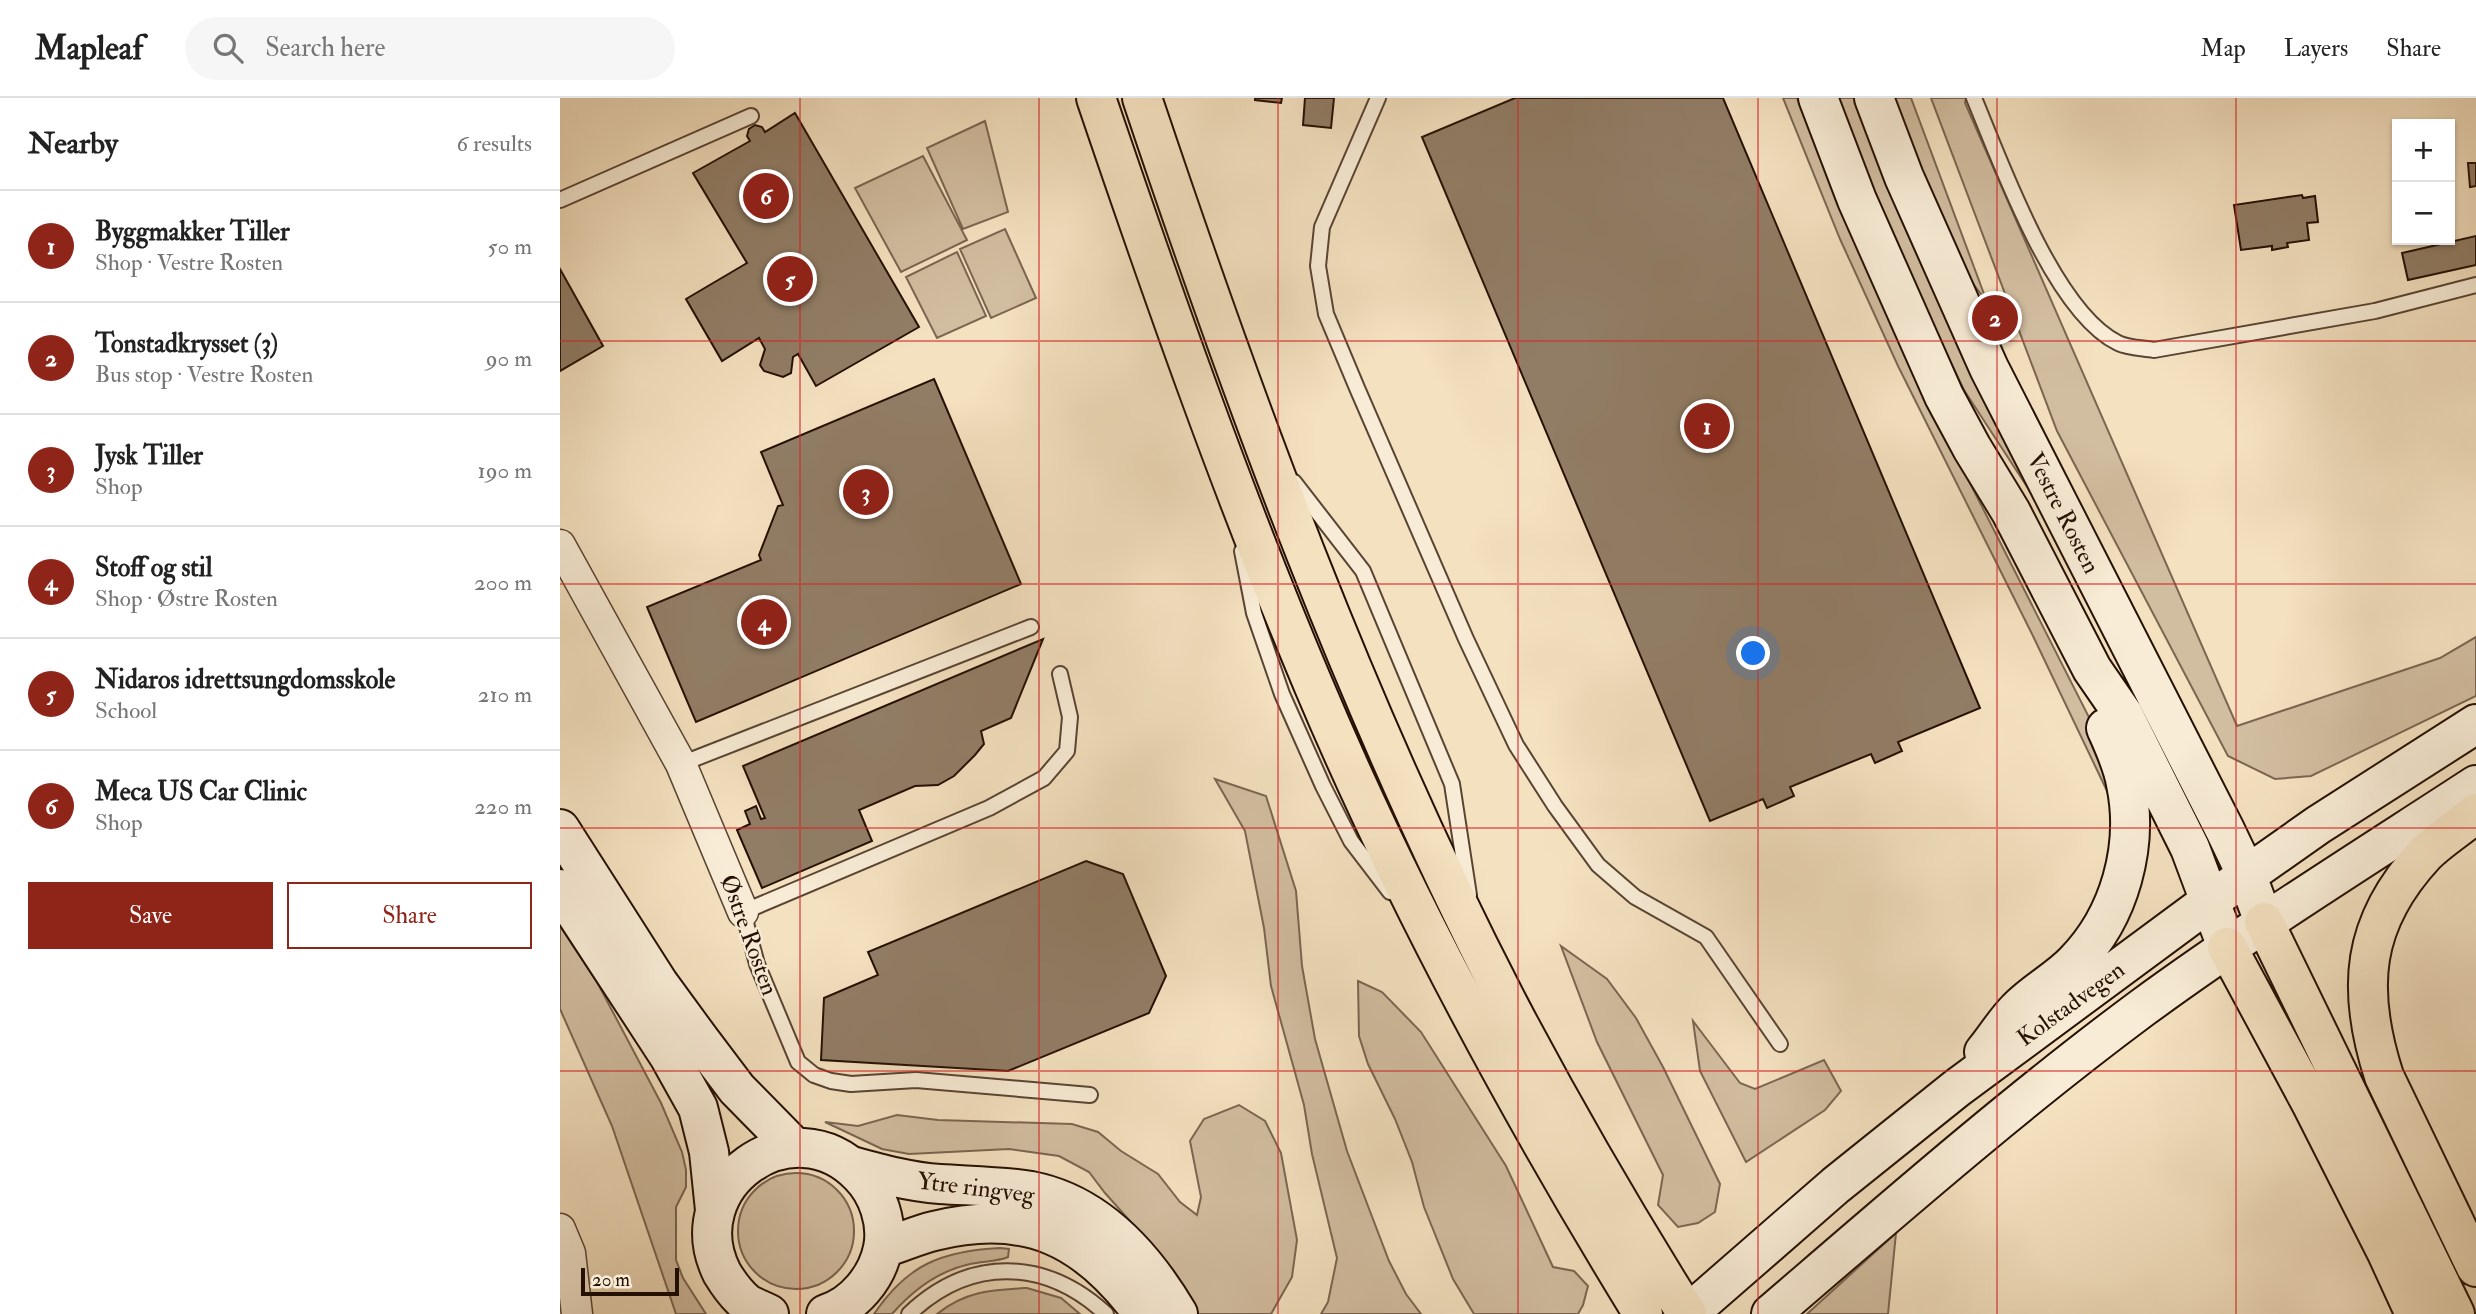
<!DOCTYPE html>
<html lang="en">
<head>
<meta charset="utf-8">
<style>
  :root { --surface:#fff; --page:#f6f6f6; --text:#222; --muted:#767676; --line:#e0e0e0; --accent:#8f2418 }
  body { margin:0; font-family:"IM FELL Double Pica",serif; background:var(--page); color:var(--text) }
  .controls { position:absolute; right:21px; top:21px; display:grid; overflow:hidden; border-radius:0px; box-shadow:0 2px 5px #0004 }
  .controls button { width:63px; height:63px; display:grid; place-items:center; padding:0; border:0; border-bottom:2px solid var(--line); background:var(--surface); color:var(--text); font:35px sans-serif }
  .scale { position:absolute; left:21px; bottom:18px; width:98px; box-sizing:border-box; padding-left:7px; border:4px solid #251004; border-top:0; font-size:19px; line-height:24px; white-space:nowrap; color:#251004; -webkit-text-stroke:5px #f8ecd6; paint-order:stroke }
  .you { position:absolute; left:1194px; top:556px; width:24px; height:24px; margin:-18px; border:5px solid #fff; border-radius:50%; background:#1a73e8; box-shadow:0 0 0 10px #1a73e833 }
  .badge { display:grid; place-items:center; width:46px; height:46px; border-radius:50%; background:var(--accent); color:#fff; font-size:23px; font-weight:700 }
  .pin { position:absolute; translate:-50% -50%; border:4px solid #fff; box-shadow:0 2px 7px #0006 }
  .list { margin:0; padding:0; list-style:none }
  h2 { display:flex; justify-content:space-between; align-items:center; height:91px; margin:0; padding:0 28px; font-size:30px }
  h2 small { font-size:23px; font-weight:400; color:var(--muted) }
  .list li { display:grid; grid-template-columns:46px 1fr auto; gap:21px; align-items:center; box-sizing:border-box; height:112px; padding:0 28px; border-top:2px solid var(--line) }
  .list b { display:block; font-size:26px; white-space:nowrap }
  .list p { margin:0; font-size:23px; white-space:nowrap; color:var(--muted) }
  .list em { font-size:23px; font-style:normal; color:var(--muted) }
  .actions { display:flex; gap:14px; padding:21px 28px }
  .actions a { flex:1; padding:16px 0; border:2px solid var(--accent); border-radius:0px; text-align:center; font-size:24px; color:var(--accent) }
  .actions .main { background:var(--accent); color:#fff }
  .icon { flex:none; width:38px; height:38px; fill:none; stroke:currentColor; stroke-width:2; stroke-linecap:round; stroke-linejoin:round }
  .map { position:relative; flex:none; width:1916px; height:1216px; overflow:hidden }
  header { display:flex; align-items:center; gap:42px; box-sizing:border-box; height:98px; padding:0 35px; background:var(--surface); border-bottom:2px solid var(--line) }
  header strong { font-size:33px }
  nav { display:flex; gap:38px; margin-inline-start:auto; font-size:24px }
  .search { width:490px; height:63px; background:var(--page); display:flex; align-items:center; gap:18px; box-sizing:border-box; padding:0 24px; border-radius:38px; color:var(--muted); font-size:26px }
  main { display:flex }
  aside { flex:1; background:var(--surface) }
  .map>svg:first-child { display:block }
</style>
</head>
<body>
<header>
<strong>Mapleaf</strong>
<div class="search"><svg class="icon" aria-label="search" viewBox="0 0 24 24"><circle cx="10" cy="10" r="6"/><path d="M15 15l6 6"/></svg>Search here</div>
<nav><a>Map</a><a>Layers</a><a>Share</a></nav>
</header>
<main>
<aside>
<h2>Nearby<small>6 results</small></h2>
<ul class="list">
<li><span class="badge">1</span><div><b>Byggmakker Tiller</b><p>Shop · Vestre Rosten</p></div><em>50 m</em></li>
<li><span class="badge">2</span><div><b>Tonstadkrysset (3)</b><p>Bus stop · Vestre Rosten</p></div><em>90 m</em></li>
<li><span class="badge">3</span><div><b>Jysk Tiller</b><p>Shop</p></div><em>190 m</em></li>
<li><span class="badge">4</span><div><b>Stoff og stil</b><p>Shop · Østre Rosten</p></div><em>200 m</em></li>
<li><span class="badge">5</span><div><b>Nidaros idrettsungdomsskole</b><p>School</p></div><em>210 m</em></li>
<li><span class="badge">6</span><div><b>Meca US Car Clinic</b><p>Shop</p></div><em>220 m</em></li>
</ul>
<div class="actions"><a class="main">Save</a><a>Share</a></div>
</aside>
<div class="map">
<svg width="1916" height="1216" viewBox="0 0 1916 1216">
  <rect width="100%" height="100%" fill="#f4e1c0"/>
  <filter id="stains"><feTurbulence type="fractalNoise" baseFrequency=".00286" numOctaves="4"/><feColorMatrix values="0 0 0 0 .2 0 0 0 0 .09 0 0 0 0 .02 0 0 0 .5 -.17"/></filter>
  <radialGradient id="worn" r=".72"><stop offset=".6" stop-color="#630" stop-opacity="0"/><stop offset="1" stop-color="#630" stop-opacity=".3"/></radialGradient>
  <path fill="#d1bda0" stroke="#7b6652" stroke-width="2" d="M 1223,0 L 1237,0 L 1290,132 L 1382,330 L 1537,635 L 1548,695 L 1473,538 L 1338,268 L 1280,141 Z
    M 1275,0 L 1302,0 L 1475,401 L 1404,292 L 1330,138 Z
    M 1325,0 L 1351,0 L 1427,204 L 1382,145 Z
    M 1371,0 L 1406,0 L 1405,5 L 1677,628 L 1880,560 L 1916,539 L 1916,598 L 1751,678 L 1715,681 L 1668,658 L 1497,333 Z
    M 425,23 L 448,114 L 403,131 L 367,50 Z
    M 363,58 L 407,142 L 341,174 L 295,90 Z
    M 445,131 L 476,200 L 431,220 L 400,151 Z
    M 397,154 L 426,218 L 377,240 L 346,179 Z
    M 655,681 L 706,698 L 736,793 L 742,868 L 755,941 L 787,1053 L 829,1163 L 846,1196 L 861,1216 L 761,1216 L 768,1204 L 777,1160 L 752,1056 L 744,1007 L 711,888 L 704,830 L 685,733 Z
    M 0,828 L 37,884 L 101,1005 L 122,1054 L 126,1072 L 126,1089 L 116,1109 L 116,1162 L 123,1180 L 146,1216 L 116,1216 L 52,1028 L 0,911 Z
    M 1001,848 L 1047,881 L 1076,920 L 1103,969 L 1160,1086 L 1155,1114 L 1138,1125 L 1118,1129 L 1098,1107 L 1103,1077 L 1037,944 Z
    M 798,883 L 822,894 L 861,934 L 946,1068 L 993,1169 L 1014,1173 L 1028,1188 L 1023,1207 L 1018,1216 L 914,1216 L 893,1181 L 864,1109 L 852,1064 L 835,1021 L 808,966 L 799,938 Z
    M 1133,923 L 1180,985 L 1195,991 L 1264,962 L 1281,993 L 1265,1012 L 1186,1064 L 1140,973 Z
    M 679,1007 L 705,1023 L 721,1055 L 737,1142 L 732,1179 L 711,1216 L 638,1216 L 627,1194 L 594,1150 L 545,1095 L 529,1074 L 499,1058 L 449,1051 L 349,1056 L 322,1051 L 265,1024 L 298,1028 L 337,1017 L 378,1022 L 512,1026 L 538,1034 L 561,1053 L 598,1076 L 620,1104 L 637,1117 L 641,1099 L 630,1043 L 644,1021 Z
    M178 1133a58 58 0 1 1 116 0a58 58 0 1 1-116 0Z
    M 1336,1135 L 1328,1216 L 1247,1216 Z
    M 440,1150 L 449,1151 L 448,1159 C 437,1164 422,1163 410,1166 C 378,1173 353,1192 332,1216 L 314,1216 C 347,1167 381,1153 440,1150 Z
    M 467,1190 L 501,1200 L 520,1216 L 377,1216 C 406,1193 431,1192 467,1190 Z"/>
  <path fill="#917d66" stroke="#251004" stroke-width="2" d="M 695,0 L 722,0 L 721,5 L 695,2 Z
    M 745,0 L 774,0 L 771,30 L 743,27 Z
    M 955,0 L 1163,0 L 1420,610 L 1338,644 L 1342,653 L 1315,665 L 1311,656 L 1230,689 L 1234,698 L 1207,710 L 1203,701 L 1150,723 L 862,39 Z
    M 235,15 L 359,229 L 256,288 L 238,256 L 233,259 L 231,275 L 223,279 L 204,273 L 200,267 L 205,251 L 199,240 L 162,263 L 126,201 L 187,165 L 133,75 L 190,43 L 187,38 L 189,31 L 195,27 L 202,29 L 205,34 Z
    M 1908,65 L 1916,65 L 1916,88 L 1910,89 Z
    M 1742,97 L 1743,100 L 1755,98 L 1758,124 L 1747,125 L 1749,142 L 1727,145 L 1728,149 L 1712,152 L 1712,148 L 1681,152 L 1674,107 Z
    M 1916,138 L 1916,167 L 1848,182 L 1842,155 Z
    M 0,171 L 43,248 L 0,273 Z
    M 374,281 L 461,486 L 136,624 L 87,509 L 201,462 L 199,457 L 218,408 L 223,407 L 201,354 Z
    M 483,541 L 451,620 L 421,633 L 424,646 L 415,657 L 394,678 L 378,687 L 355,688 L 299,712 L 312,743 L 202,790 L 177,732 L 190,726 L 185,713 L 196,708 L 201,721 L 205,720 L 183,668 Z
    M 526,763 L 563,776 L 606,878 L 589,915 L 448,973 L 261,962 L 264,900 L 318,877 L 308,854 Z"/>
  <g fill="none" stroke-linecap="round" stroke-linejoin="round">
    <defs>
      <path id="lane" d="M 818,0 L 762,129 L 758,168 L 766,216 L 797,290 L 906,541 L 956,647 L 995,708 L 1038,767 L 1075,799 L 1146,839 L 1220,946
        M 1414,0 C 1441,65 1494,214 1558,245 C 1568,250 1583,250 1594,252 L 1815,213 L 1916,187
        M 0,102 L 191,18
        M 734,384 L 803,473 L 892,686 L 909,797
        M 682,453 L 694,515 L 722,596 L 763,688 L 791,743 L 830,794
        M 500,576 L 510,619 L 507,653 L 484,680 L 429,710 L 183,814 L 197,866 L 238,964 L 254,977 L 271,983 L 291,986 L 356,982 L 530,997
        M 121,666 L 471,529
        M 349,1216 C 410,1158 485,1160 546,1216"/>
      <path id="street" d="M 0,447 L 121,666 L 183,814
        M 0,1131 L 10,1155 L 17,1216"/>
      <path id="secondary" d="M 1258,0 L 1297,102 L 1384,298 L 1412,350 L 1451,414 L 1532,571 L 1563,616 L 1630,750 L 1667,849
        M 1314,0 L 1344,79 L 1429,270 L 1665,732 L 1687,778 L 1704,824
        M 0,731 L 99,886 L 140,942 L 177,991 L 234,1049
        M 0,791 L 109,958 L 138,1010 L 149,1054 L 155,1112
        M 1424,954 C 1435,941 1445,924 1457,912 C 1474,894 1498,882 1515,864 C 1560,818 1579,748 1566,686 C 1563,667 1554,648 1546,630
        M 292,1068 C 321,1076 350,1084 380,1086 C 411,1088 441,1088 471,1093 C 538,1106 585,1160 618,1216
        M 323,1150 C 340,1145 357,1137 374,1133 C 468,1110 527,1140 583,1216
        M 209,1216 C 201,1212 192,1209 185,1204 C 176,1196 168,1185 162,1175 C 118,1087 232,1006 300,1077 C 318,1095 328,1125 323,1150 C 317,1180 294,1207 266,1216
        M 1128,1216 L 1276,1087 L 1397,990 L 1650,803 L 1758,727 L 1916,626
        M 1211,1216 C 1332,1112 1454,1005 1582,910 C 1690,831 1804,760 1916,687"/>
      <path id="highway" d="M 536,0 C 603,197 672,394 753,586 C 845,805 959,1014 1083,1216
        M 582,0 C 685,307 797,614 946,902 C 1002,1009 1063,1114 1127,1216
        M 1916,715 C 1900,729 1880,741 1865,756 C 1801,825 1796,891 1824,978 L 1916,1169
        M 1704,824 L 1895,1216
        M 1667,849 L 1751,1005 L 1827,1155 L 1855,1216"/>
    </defs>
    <use href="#lane" stroke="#594433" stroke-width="18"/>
    <use href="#street" stroke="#594433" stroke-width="33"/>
    <use href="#secondary" stroke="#251004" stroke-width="42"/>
    <use href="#highway" stroke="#251004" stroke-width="42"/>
    <use href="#lane" stroke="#f8ecd6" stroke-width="14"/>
    <use href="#street" stroke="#f8ecd6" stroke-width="30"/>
    <use href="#secondary" stroke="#f8ecd6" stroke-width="38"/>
    <use href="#highway" stroke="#f4e1c0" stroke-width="38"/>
  </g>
  <path fill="none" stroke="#d62828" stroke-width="2" stroke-opacity="0.55" d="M 240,0 L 240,1216M 479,0 L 479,1216M 718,0 L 718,1216M 958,0 L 958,1216M 1198,0 L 1198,1216M 1437,0 L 1437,1216M 1676,0 L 1676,1216M 0,243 L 1916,243M 0,486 L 1916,486M 0,730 L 1916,730M 0,973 L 1916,973"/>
  <g text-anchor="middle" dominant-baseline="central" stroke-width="5" stroke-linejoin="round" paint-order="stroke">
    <g font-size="24" fill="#251004" stroke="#f8ecd6">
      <text transform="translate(1503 415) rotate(63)">Vestre Rosten</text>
      <text transform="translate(189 837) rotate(70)">Østre Rosten</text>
      <text transform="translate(1511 906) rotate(-36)">Kolstadvegen</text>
      <text transform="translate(416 1090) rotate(7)">Ytre ringveg</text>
    </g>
  </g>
  <rect width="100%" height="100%" filter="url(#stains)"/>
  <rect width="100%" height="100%" fill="url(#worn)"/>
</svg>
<div class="controls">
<button>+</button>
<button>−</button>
</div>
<div class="scale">20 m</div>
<div class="you"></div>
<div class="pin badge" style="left:1147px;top:328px">1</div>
<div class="pin badge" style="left:1435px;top:220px">2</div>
<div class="pin badge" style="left:306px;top:394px">3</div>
<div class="pin badge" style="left:204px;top:524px">4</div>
<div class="pin badge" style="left:230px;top:181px">5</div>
<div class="pin badge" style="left:206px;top:98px">6</div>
</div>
</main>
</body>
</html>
